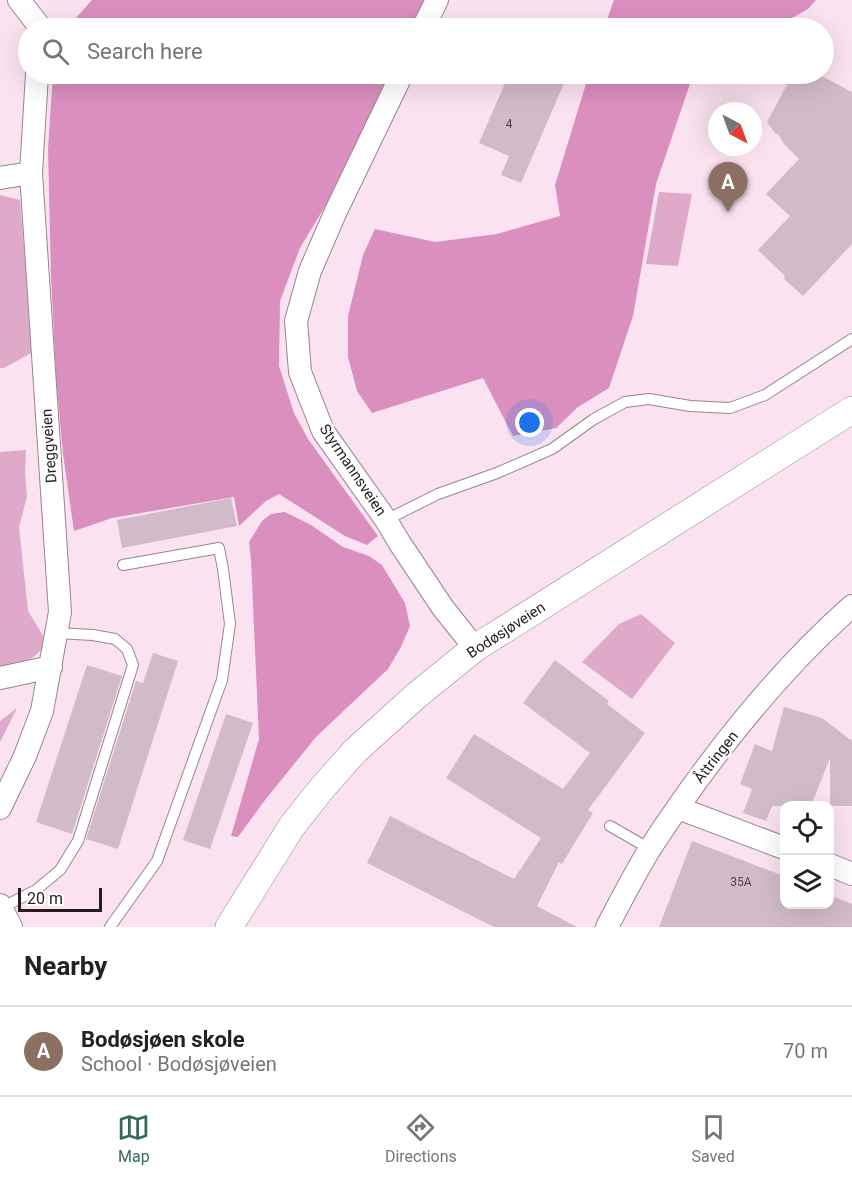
<!DOCTYPE html>
<html lang="en">
<head>
<meta charset="utf-8">
<style>
  :root { --surface:#fff; --page:#f6f6f6; --text:#222; --muted:#767676; --line:#e0e0e0; --accent:#346b52 }
  body { margin:0; font-family:Roboto,sans-serif; background:var(--page); color:var(--text) }
  .controls { position:absolute; right:18px; bottom:18px; display:grid; overflow:hidden; border-radius:12px; box-shadow:0 6px 24px #0002 }
  .controls button { width:54px; height:54px; display:grid; place-items:center; padding:0; border:0; border-bottom:2px solid var(--line); background:var(--surface); color:var(--text); font:30px sans-serif }
  .compass { position:absolute; left:708px; top:102px; width:54px; height:54px; border-radius:50%; background:var(--surface); box-shadow:0 6px 24px #0002; rotate:139deg }
  .scale { position:absolute; left:18px; bottom:15px; width:84px; box-sizing:border-box; padding-left:6px; border:3px solid #251c21; border-top:0; font-size:16px; line-height:21px; white-space:nowrap; color:#251c21; -webkit-text-stroke:4px #fff; paint-order:stroke }
  .you { position:absolute; left:530px; top:423px; width:21px; height:21px; margin:-15px; border:4px solid #fff; border-radius:50%; background:#1a73e8; box-shadow:0 0 0 9px #1a73e833 }
  .badge { display:grid; place-items:center; width:39px; height:39px; border-radius:50%; background:var(--accent); color:#fff; font-size:20px; font-weight:700 }
  .pin { position:absolute; translate:-50% -50px; filter:drop-shadow(0 2px 3px #0008) }
  .pin::after { content:''; position:absolute; top:32px; width:21px; height:18px; background:inherit; clip-path:polygon(0 0,100% 0,50% 100%) }
  .list { margin:0; padding:0; list-style:none }
  h2 { display:flex; justify-content:space-between; align-items:center; height:78px; margin:0; padding:0 24px; font-size:26px }
  h2 small { font-size:20px; font-weight:400; color:var(--muted) }
  .list li { display:grid; grid-template-columns:39px 1fr auto; gap:18px; align-items:center; box-sizing:border-box; height:90px; padding:0 24px; border-top:2px solid var(--line) }
  .list b { display:block; font-size:22px; white-space:nowrap }
  .list p { margin:0; font-size:20px; white-space:nowrap; color:var(--muted) }
  .list em { font-size:20px; font-style:normal; color:var(--muted) }
  .icon { flex:none; width:33px; height:33px; fill:none; stroke:currentColor; stroke-width:2; stroke-linecap:round; stroke-linejoin:round }
  .map { position:relative; flex:none; width:852px; height:927px; overflow:hidden }
  .search { position:absolute; background:var(--surface); box-shadow:0 6px 24px #0002; left:18px; right:18px; top:18px; height:66px; display:flex; align-items:center; gap:15px; box-sizing:border-box; padding:0 21px; border-radius:33px; color:var(--muted); font-size:22px }
  .sheet { height:168px; background:var(--surface) }
  nav { display:flex; justify-content:space-around; align-items:center; box-sizing:border-box; height:84px; border-top:2px solid var(--line); background:var(--surface); font-size:16px; color:var(--muted) }
  nav a { display:grid; justify-items:center; gap:3px }
  nav .on { color:var(--accent) }
  .map>svg:first-child { display:block }
</style>
</head>
<body>
<div class="map">
<svg width="852" height="927" viewBox="0 0 852 927">
  <rect width="100%" height="100%" fill="#fae2f0"/>
  <path fill="#dfaaca" d="M 659,192 L 692,194 L 678,266 L 646,264 Z
    M 0,195 L 20,200 L 33,352 L 4,368 L 0,368 Z
    M 26,450 L 25,473 L 27,497 L 19,527 L 28,611 L 45,639 C 44,651 31,660 21,664 C 15,667 7,666 0,667 L 0,452 Z
    M 641,614 L 675,643 L 632,699 L 582,662 L 619,624 Z
    M 17,708 L 0,742 L 0,721 Z"/>
  <path fill="#da8fbe" d="M 92,0 L 424,0 L 410,28 L 67,28 Z
    M 614,0 L 816,0 L 808,9 L 774,28 L 604,28 Z
    M 53,74 L 389,74 L 330,198 L 300,248 L 280,301 L 279,366 L 294,413 L 308,439 L 378,536 L 367,545 L 345,536 L 279,494 L 266,501 L 239,526 L 234,497 L 112,518 L 74,531 L 63,454 L 56,376 L 51,276 L 48,149 Z
    M 589,74 L 695,74 L 693,75 L 656,184 L 633,316 L 609,388 L 578,407 L 556,428 L 513,436 L 483,378 L 372,413 L 357,391 L 348,357 L 348,316 L 363,255 L 375,229 L 435,242 L 497,234 L 560,216 L 555,185 Z
    M 285,512 L 311,525 L 343,547 L 369,556 L 382,565 L 405,603 L 410,626 L 401,647 L 388,669 L 316,737 L 265,800 L 238,837 L 231,836 L 259,739 L 251,560 L 249,542 L 262,521 L 271,514 Z"/>
  <path fill="#d2bbc8" d="M 509,74 L 517,74 L 540,83 L 544,74 L 568,74 L 521,183 L 501,175 L 509,156 L 479,143 Z
    M 801,74 L 818,74 L 852,92 L 852,244 L 803,296 L 784,279 L 785,276 L 758,250 L 790,216 L 766,194 L 799,159 L 784,144 L 778,134 L 775,133 L 767,122 L 790,79 L 796,82 Z
    M 231,498 L 237,526 L 122,548 L 117,520 Z
    M 153,653 L 178,661 L 118,849 L 86,839 L 136,681 L 143,683 Z
    M 555,660 L 609,701 L 607,704 L 645,733 L 588,810 L 593,813 L 562,864 L 559,862 L 537,906 L 577,927 L 494,927 L 367,863 L 390,816 L 514,879 L 541,838 L 446,778 L 474,734 L 563,789 L 590,753 L 523,703 Z
    M 87,665 L 122,676 L 72,834 L 36,822 Z
    M 784,707 L 822,718 L 852,741 L 852,806 L 830,806 L 830,758 L 811,806 L 772,806 L 766,821 L 743,813 L 752,789 L 740,784 L 755,744 L 772,751 Z
    M 226,714 L 253,723 L 210,849 L 183,840 Z
    M 692,841 L 784,876 L 784,904 L 830,904 L 830,895 L 852,904 L 852,927 L 659,927 Z"/>
  <g fill="none" stroke-linecap="round" stroke-linejoin="round">
    <defs>
      <path id="service" d="M 386,520 L 438,494 L 497,473 L 552,449 L 594,419 L 625,402 L 649,399 L 690,406 L 730,408 L 765,395 L 852,339
        M 610,826 L 650,849
        M 1,908 L 36,890 L 60,870 L 78,841 L 133,665 L 127,649 L 115,639 L 93,635 L 57,633
        M 110,927 L 157,861 L 222,680 L 230,624 L 223,569 L 219,548 L 123,565"/>
      <path id="minor" d="M 19,0 L 39,26
        M 423,28 L 437,0
        M 402,74 L 336,211 L 310,271 L 296,321 L 300,372 L 323,431 L 386,520 L 399,542 L 443,608 L 475,648
        M 0,178 L 31,173
        M 0,678 L 51,667
        M 0,808 L 25,756 L 42,711 L 60,612 L 31,173 L 37,74
        M 678,808 L 784,848
        M 830,865 L 852,874
        M 0,905 L 11,927
        M 607,927 C 621,900 635,873 651,847 C 708,760 774,675 852,606"/>
      <path id="tertiary" d="M 229,927 L 292,826 L 323,787 L 355,751 L 417,695 L 475,648 L 852,410"/>
    </defs>
    <use href="#service" stroke="#9a8491" stroke-width="12"/>
    <use href="#minor" stroke="#9a8491" stroke-width="24"/>
    <use href="#tertiary" stroke="#9a8491" stroke-width="28"/>
    <use href="#service" stroke="#fff" stroke-width="10"/>
    <use href="#minor" stroke="#fff" stroke-width="22"/>
    <use href="#tertiary" stroke="#fff" stroke-width="27"/>
  </g>
  <g text-anchor="middle" dominant-baseline="central" stroke-width="6" stroke-linejoin="round" paint-order="stroke">
    <g font-size="12" fill="#50444b">
      <text x="509" y="124">4</text>
      <text x="741" y="882">35A</text>
    </g>
    <g font-size="15" fill="#251c21" stroke="#fff">
      <text transform="translate(49 446) rotate(-94)">Dreggveien</text>
      <text transform="translate(353 470) rotate(56)">Styrmannsveien</text>
      <text transform="translate(506 630) rotate(-33)">Bodøsjøveien</text>
      <text transform="translate(716 757) rotate(-52)">Åttringen</text>
    </g>
  </g>
</svg>
<div class="controls">
<button><svg class="icon" aria-label="locate" viewBox="0 0 24 24"><circle cx="12" cy="12" r="6"/><path d="M12 2v4M12 18v4M2 12h4M18 12h4"/></svg></button>
<button><svg class="icon" aria-label="layers" viewBox="0 0 24 24"><path d="M12 4l9 5-9 5-9-5zM3 14l9 5 9-5"/></svg></button>
</div>
<svg class="compass" viewBox="-18 -18 36 36"><path d="M0-13l5 13h-10z" fill="#e53935"/><path d="M0 13l5-13h-10z" fill="#767676"/></svg>
<div class="scale">20 m</div>
<div class="you"></div>
<div class="pin badge" style="left:728px;top:212px;background:#8d6e63">A</div>
<div class="search"><svg class="icon" aria-label="search" viewBox="0 0 24 24"><circle cx="10" cy="10" r="6"/><path d="M15 15l6 6"/></svg>Search here</div>
</div>
<section class="sheet">
<h2>Nearby<small></small></h2>
<ul class="list">
<li><span class="badge" style="background:#8d6e63">A</span><div><b>Bodøsjøen skole</b><p>School · Bodøsjøveien</p></div><em>70 m</em></li>
</ul>
</section>
<nav>
<a class="on"><svg class="icon" aria-label="map" viewBox="0 0 24 24"><path d="M3 6l6-2 6 2 6-2v14l-6 2-6-2-6 2zM9 4v14M15 6v14"/></svg>Map</a>
<a><svg class="icon" aria-label="directions" viewBox="0 0 24 24"><path d="M12 3l9 9-9 9-9-9zM9 14v-3h6M13 9l2 2-2 2"/></svg>Directions</a>
<a><svg class="icon" aria-label="saved" viewBox="0 0 24 24"><path d="M7 4h10v16l-5-4-5 4z"/></svg>Saved</a>
</nav>
</body>
</html>
